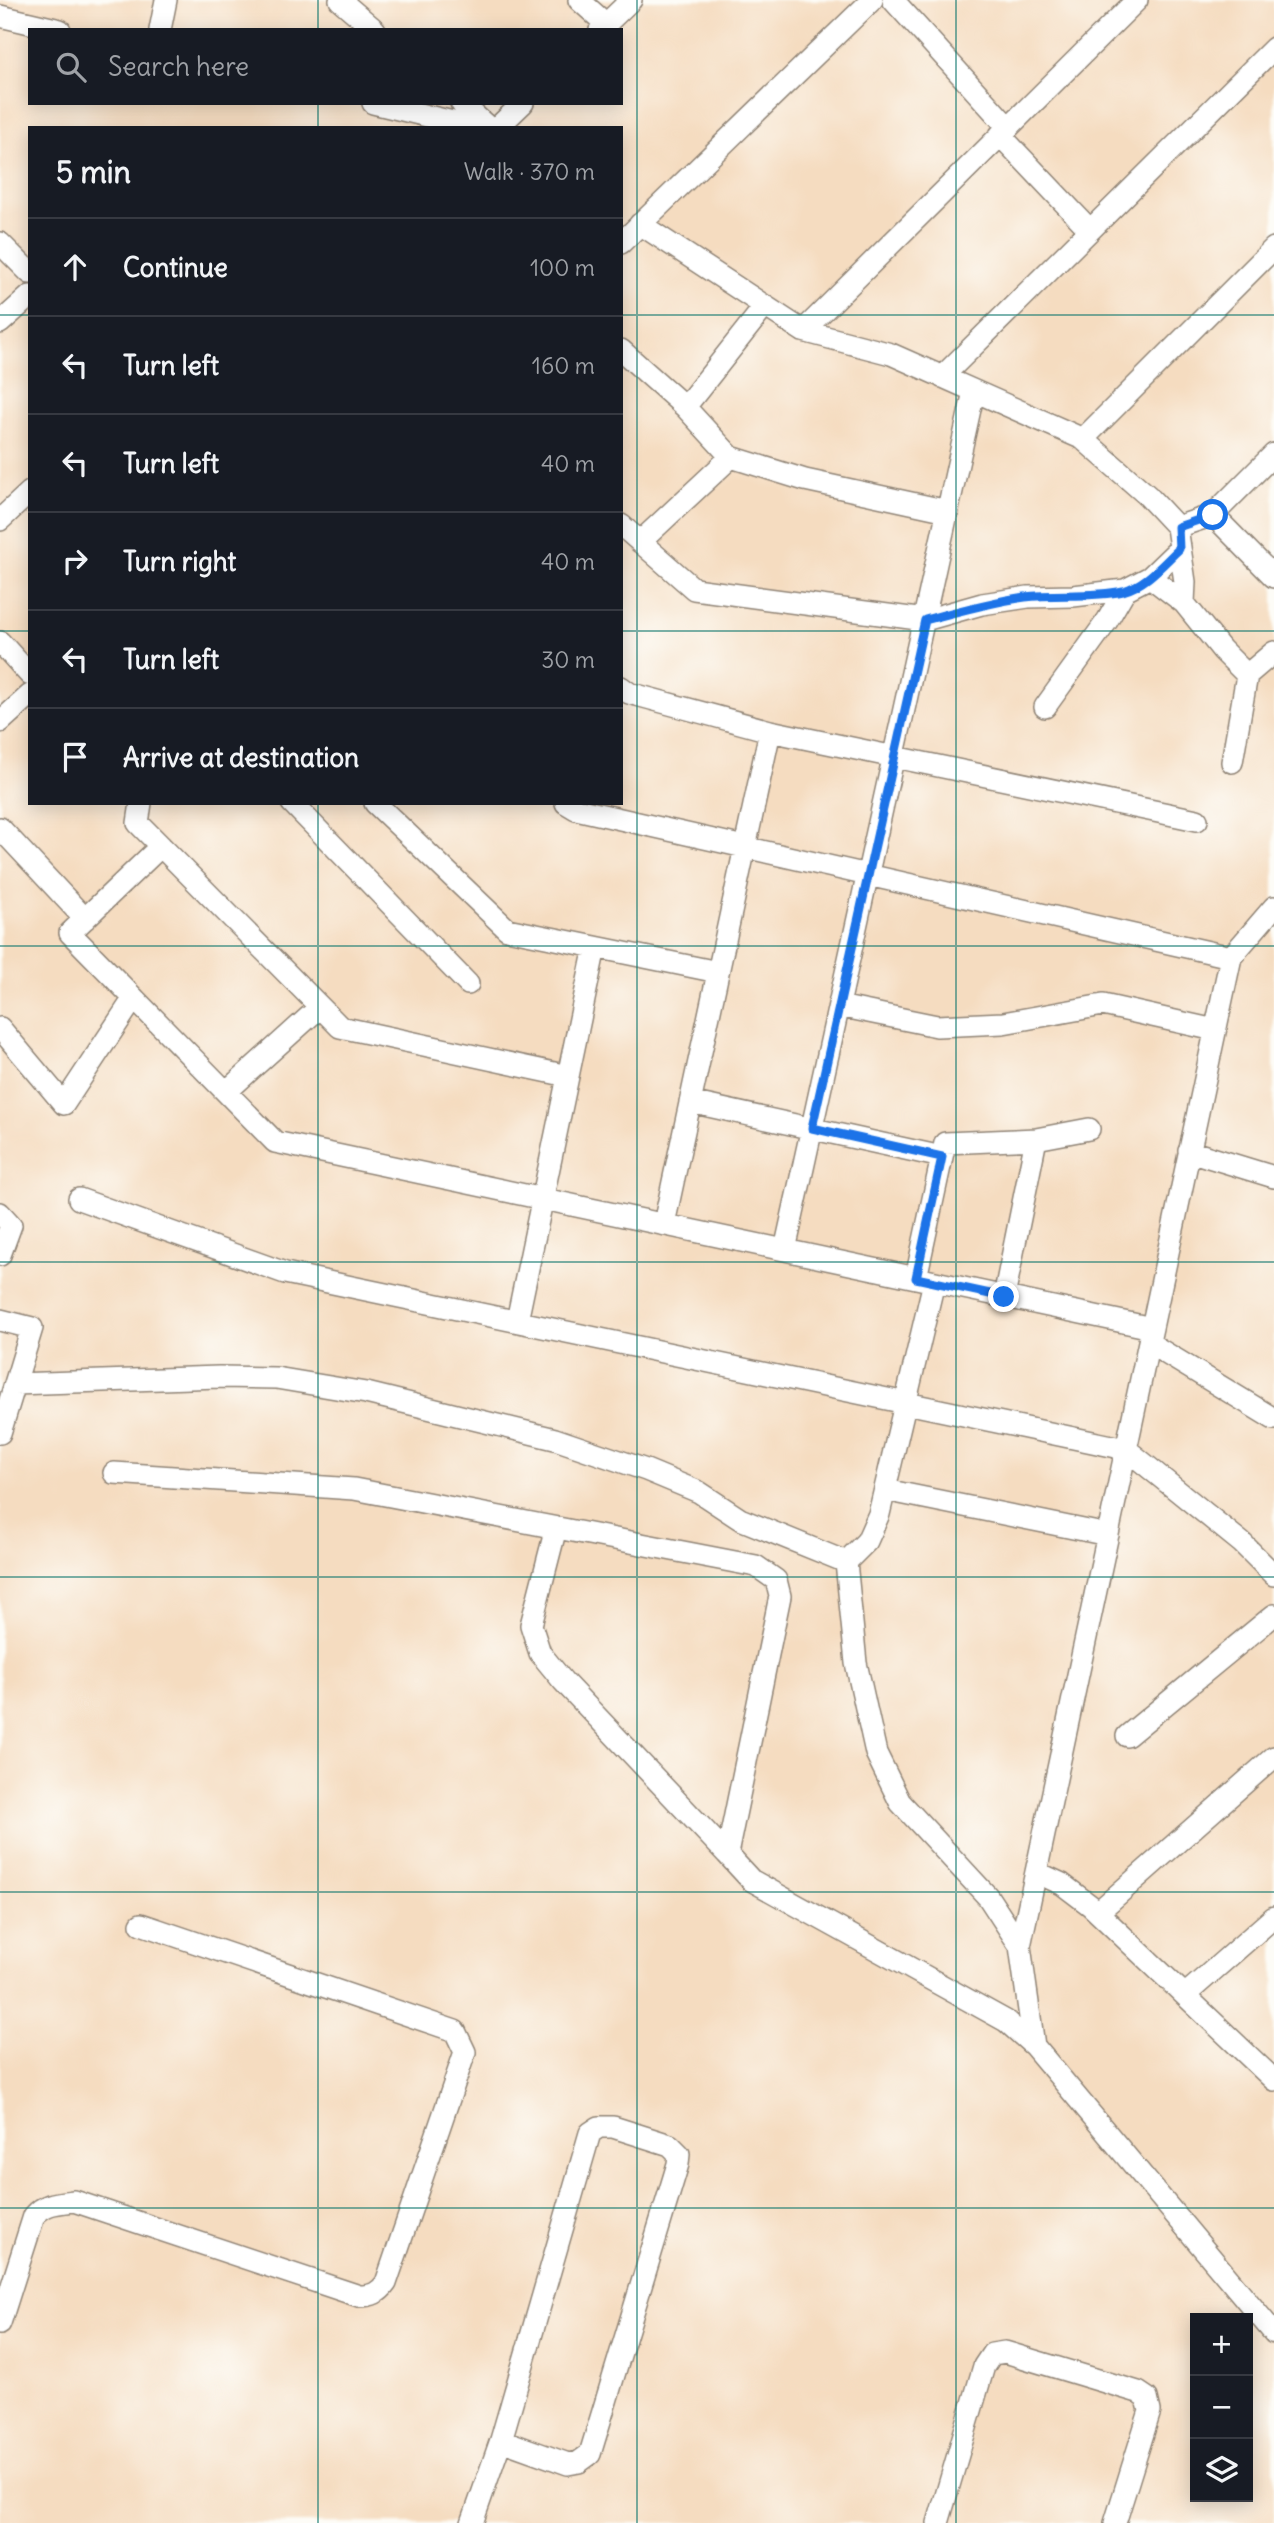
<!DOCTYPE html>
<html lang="en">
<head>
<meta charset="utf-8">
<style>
  :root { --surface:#171b24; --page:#20242c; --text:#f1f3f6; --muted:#9ea1a6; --line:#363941 }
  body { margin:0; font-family:Delius,sans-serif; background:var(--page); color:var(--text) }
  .controls { position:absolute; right:21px; bottom:21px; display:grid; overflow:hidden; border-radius:0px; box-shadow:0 4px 18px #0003 }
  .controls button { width:63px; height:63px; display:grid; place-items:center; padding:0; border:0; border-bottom:2px solid var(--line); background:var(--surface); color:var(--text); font:35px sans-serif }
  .stop { position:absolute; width:21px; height:21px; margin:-16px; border:5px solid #1a73e8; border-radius:50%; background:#fff }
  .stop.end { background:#1a73e8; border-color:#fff; box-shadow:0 2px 7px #0008 }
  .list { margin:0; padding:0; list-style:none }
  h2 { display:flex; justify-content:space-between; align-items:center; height:91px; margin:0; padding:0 28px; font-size:30px }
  h2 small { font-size:23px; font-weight:400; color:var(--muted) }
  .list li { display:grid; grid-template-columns:46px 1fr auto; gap:21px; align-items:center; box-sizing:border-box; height:98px; padding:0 28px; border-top:2px solid var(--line) }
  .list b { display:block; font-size:26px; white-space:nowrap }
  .list em { font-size:23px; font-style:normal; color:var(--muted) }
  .icon { flex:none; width:38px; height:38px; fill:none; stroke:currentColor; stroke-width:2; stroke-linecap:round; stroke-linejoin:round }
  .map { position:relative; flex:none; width:1274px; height:2523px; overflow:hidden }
  .search { position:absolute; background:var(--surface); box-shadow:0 4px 18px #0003; left:28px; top:28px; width:595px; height:77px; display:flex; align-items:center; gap:18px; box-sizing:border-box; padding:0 24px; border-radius:0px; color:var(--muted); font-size:26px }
  .panel { position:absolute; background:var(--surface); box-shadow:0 4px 18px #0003; left:28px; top:126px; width:595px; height:679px; border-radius:0px }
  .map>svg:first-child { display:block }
</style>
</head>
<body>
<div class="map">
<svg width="1274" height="2523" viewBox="0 0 1274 2523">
  <rect width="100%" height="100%" fill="#fdfcf7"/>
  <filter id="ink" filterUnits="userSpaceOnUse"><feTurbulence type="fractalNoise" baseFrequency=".0143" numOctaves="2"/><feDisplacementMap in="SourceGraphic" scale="14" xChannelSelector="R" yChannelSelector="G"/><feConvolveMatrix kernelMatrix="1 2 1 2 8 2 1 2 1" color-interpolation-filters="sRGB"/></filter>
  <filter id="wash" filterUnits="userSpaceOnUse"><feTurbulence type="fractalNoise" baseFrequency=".00686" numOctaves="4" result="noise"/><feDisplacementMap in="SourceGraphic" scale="28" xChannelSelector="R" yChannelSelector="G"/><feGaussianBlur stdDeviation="1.57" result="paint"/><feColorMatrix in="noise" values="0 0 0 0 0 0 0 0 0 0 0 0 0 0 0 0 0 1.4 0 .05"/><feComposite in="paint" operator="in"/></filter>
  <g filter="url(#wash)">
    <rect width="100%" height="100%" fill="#f5dcc0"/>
  </g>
  <g filter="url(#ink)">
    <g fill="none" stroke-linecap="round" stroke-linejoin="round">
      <defs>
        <path id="minor" d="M 340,0 L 375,30
          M 579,0 L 606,24
          M 893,0 L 1008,127
          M 0,16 L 60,30
          M 160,30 L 166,0
          M 600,30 L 631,0
          M 373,103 L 478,128
          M 461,103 L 489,128
          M 497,128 L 523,103
          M 1000,135 L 1090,230
          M 640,224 L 803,331 L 891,354 L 1083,439 L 1148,496 L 1177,527 L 1185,582 L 1184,603 L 1222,650 L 1247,675
          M 0,243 L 30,273
          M 621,243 L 872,0
          M 0,323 L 30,296
          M 803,331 L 1137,0
          M 621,350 L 685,407 L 731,457 L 805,480 L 948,511
          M 942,377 L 1274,48
          M 685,407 L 765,306
          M 1083,439 L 1274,248
          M 1213,515 L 1274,577
          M 0,520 L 30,492
          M 621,525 L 694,589 L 925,620 L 982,604 L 1028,597 L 1073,596 L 1125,590 L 1150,577 L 1179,549
          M 1177,527 L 1213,515 L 1274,454
          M 640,542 L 731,457
          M 1150,577 L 1184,603
          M 0,642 L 30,675
          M 621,687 L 629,693 L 770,731 L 1197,820
          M 1045,707 L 1107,621 L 1125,590
          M 0,722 L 30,695
          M 1232,762 L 1247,675 L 1274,652
          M 141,803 L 138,823 L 340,1027 L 568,1076
          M 292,803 L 468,984
          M 375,803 L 507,929 L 718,972
          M 566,803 L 576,809 L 1231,957
          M 0,828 L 85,919
          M 161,846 L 70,933 L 275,1142 L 1152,1328
          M 839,1006 L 937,1026 L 1003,1023 L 1103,1005 L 1215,1030
          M 0,1028 L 64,1104 L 134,998
          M 226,1092 L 320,1007
          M 690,1102 L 942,1157
          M 1189,1151 L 1274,1177
          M 79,1199 L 285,1273 L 1126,1449 L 1242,1543 L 1274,1575
          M 0,1213 L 11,1225 L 0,1255
          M 664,1224 L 770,731
          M 785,1250 L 974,391
          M 916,1278 L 945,1143 L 1036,1139 L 1089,1129
          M 1004,1297 L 1036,1139
          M 0,1320 L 32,1328 L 0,1433
          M 517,1321 L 595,947
          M 1149,1343 L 1274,1419
          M 15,1384 L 219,1377 L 276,1378 L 366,1393 L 555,1439 L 646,1470 L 699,1492 L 740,1519 L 846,1562
          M 114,1473 L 354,1489 L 756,1566 L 776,1580 L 780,1596 L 727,1854 L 751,1880 L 1006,2021 L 1034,2046 L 1274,2333
          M 885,1490 L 1108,1535
          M 556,1528 L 531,1625 L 540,1653 L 563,1681 L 727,1854
          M 846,1562 L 856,1663 L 876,1753 L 900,1802 L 988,1897 L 1020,1946
          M 846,1562 L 867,1541 L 879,1514 L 934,1282
          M 1127,1736 L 1274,1615
          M 1036,1872 L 1062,1884 L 1091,1906 L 1274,2080
          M 1098,1912 L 1274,1757
          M 1185,1995 L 1274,1917
          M 1034,2046 L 1020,1946 L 1036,1872 L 1231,957 L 1274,907
          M 0,2323 L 34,2216 C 45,2203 57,2203 74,2201 L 359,2296 C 372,2296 379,2293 386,2283 L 465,2052 L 455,2031 L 141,1924
          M 472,2523 L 501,2440 L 590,2133 L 599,2127 L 613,2127 L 670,2145 L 679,2154 L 678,2164 L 590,2454 L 579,2462 L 568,2464 L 501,2440
          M 938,2523 L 984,2366 L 992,2354 L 1005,2352 L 1138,2392 L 1147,2398 L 1150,2411 L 1115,2523"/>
      </defs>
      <use href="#minor" stroke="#908476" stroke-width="24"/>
      <use href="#minor" stroke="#fff" stroke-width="21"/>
    </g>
  </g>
  <g fill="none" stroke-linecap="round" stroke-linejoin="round" filter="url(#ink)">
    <path stroke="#1a73e8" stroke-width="9" d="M 1004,1297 L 916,1278 L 942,1157 L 812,1128 L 925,620 C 958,611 991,602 1025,597 C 1057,593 1091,598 1123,591 C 1146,585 1163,564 1179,549 L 1178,527 L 1213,515"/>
  </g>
  <path fill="none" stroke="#0f766e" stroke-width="2" stroke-opacity="0.55" d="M 318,0 L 318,30M 637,0 L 637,2523M 956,0 L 956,2523M 318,103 L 318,128M 0,315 L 30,315M 621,315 L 1274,315M 0,631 L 30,631M 621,631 L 1274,631M 318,803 L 318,2523M 0,946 L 1274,946M 0,1262 L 1274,1262M 0,1577 L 1274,1577M 0,1892 L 1274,1892M 0,2208 L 1274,2208"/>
</svg>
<div class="controls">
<button>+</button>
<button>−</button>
<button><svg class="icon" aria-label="layers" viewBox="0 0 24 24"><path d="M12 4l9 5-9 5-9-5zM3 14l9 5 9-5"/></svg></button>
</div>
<div class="stop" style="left:1213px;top:515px"></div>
<div class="stop end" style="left:1004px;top:1297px"></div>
<div class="search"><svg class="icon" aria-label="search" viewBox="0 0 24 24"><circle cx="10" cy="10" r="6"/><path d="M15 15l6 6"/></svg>Search here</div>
<section class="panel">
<h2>5 min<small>Walk · 370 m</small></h2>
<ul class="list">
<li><svg class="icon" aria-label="ahead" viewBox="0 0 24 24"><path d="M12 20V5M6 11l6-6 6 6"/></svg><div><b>Continue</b></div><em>100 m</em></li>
<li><svg class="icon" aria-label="left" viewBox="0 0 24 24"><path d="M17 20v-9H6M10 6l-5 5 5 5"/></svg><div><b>Turn left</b></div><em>160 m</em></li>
<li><svg class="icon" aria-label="left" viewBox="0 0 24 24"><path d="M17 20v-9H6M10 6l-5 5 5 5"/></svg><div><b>Turn left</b></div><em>40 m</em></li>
<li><svg class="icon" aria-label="right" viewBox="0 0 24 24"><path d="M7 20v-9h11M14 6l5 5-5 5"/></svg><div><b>Turn right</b></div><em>40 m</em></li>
<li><svg class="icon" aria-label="left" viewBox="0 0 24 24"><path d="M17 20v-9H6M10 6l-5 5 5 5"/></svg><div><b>Turn left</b></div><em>30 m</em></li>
<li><svg class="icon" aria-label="arrive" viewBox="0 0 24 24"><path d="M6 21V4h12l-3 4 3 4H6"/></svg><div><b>Arrive at destination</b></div></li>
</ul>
</section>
</div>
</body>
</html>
